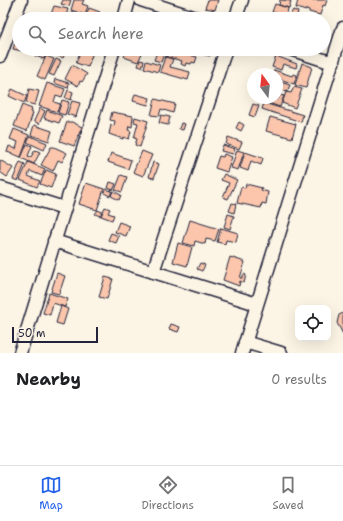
<!DOCTYPE html>
<html lang="en">
<head>
<meta charset="utf-8">
<style>
  :root { --surface:#fff; --page:#f2f2f2; --text:#202124; --muted:#757577; --line:#e0e0e0; --accent:#2563eb }
  body { margin:0; font-family:"Shantell Sans",sans-serif; background:var(--page); color:var(--text) }
  .controls { position:absolute; right:12px; bottom:12px; display:grid; overflow:hidden; border-radius:8px; box-shadow:0 4px 16px #0002 }
  .controls button { width:36px; height:36px; display:grid; place-items:center; padding:0; border:0; border-bottom:1px solid var(--line); background:var(--surface); color:var(--text); font:20px sans-serif }
  .compass { position:absolute; left:247px; top:68px; width:36px; height:36px; border-radius:50%; background:var(--surface); box-shadow:0 4px 16px #0002; rotate:345deg }
  .scale { position:absolute; left:12px; bottom:10px; width:86px; box-sizing:border-box; padding-left:4px; border:2px solid #22223b; border-top:0; font-size:11px; line-height:14px; white-space:nowrap; color:#22223b; -webkit-text-stroke:3px #fcf5e5; paint-order:stroke }
  .list { margin:0; padding:0; list-style:none }
  h2 { display:flex; justify-content:space-between; align-items:center; height:52px; margin:0; padding:0 16px; font-size:17px }
  h2 small { font-size:13px; font-weight:400; color:var(--muted) }
  .icon { flex:none; width:22px; height:22px; fill:none; stroke:currentColor; stroke-width:2; stroke-linecap:round; stroke-linejoin:round }
  .map { position:relative; flex:none; width:343px; height:353px; overflow:hidden }
  .search { position:absolute; background:var(--surface); box-shadow:0 4px 16px #0002; left:12px; right:12px; top:12px; height:44px; display:flex; align-items:center; gap:10px; box-sizing:border-box; padding:0 14px; border-radius:22px; color:var(--muted); font-size:15px }
  .sheet { height:112px; background:var(--surface) }
  nav { display:flex; justify-content:space-around; align-items:center; box-sizing:border-box; height:56px; border-top:1px solid var(--line); background:var(--surface); font-size:11px; color:var(--muted) }
  nav a { display:grid; justify-items:center; gap:2px }
  nav .on { color:var(--accent) }
  .map>svg:first-child { display:block }
</style>
</head>
<body>
<div class="map">
<svg width="343" height="353" viewBox="0 0 343 353">
  <rect width="100%" height="100%" fill="#fcf5e5"/>
  <filter id="ink" filterUnits="userSpaceOnUse"><feTurbulence type="fractalNoise" baseFrequency=".025" numOctaves="2"/><feDisplacementMap in="SourceGraphic" scale="8" xChannelSelector="R" yChannelSelector="G"/><feConvolveMatrix kernelMatrix="1 2 1 2 8 2 1 2 1" color-interpolation-filters="sRGB"/></filter>
  <g filter="url(#ink)">
    <path fill="#fbc6ac" stroke="#22223b" d="M 63,0 L 71,0 L 69,6 L 61,4 Z
      M 74,0 L 84,0 L 82,4 L 88,6 L 85,15 L 71,10 Z
      M 208,0 L 218,0 L 215,10 L 205,8 Z
      M 280,0 L 291,1 L 289,8 L 279,5 Z
      M 298,0 L 327,0 L 325,6 L 323,5 L 320,15 L 309,12 L 309,10 L 306,9 L 306,11 L 296,8 Z
      M 275,4 L 288,8 L 286,19 L 277,19 L 279,14 L 272,12 Z
      M 54,6 L 68,9 L 65,19 L 55,19 L 56,16 L 51,14 Z
      M 89,8 L 100,12 L 97,19 L 86,15 Z
      M 293,10 L 298,12 L 296,19 L 288,19 Z
      M 71,11 L 83,17 L 81,19 L 68,19 Z
      M 159,13 L 165,16 L 163,19 L 157,17 Z
      M 15,43 L 19,44 L 19,49 L 23,49 L 22,51 L 13,49 Z
      M 57,49 L 67,49 L 63,58 L 55,55 Z
      M 81,49 L 94,49 L 88,67 L 76,63 Z
      M 127,49 L 144,49 L 138,62 L 124,57 Z
      M 158,49 L 166,49 L 161,62 L 154,60 Z
      M 168,49 L 197,57 L 195,63 L 192,62 L 191,64 L 186,63 L 185,66 L 181,64 L 182,61 L 165,56 Z
      M 201,49 L 211,49 L 210,56 L 200,54 Z
      M 37,50 L 46,53 L 44,59 L 35,56 Z
      M 46,56 L 54,59 L 45,80 L 37,76 Z
      M 276,56 L 297,64 L 296,68 L 283,64 L 281,70 L 272,67 Z
      M 165,57 L 173,59 L 170,67 L 190,72 L 188,80 L 160,72 Z
      M 56,59 L 61,61 L 54,76 L 49,74 Z
      M 140,60 L 144,61 L 142,67 L 138,66 Z
      M 146,61 L 160,65 L 158,72 L 144,68 Z
      M 302,63 L 312,67 L 306,88 L 295,85 Z
      M 72,65 L 87,74 L 82,82 L 80,81 L 78,86 L 65,79 Z
      M 274,70 L 292,76 L 293,74 L 297,75 L 294,84 L 277,78 L 277,74 L 273,74 Z
      M 55,79 L 69,83 L 68,88 L 54,83 Z
      M 277,81 L 290,85 L 287,92 L 277,88 Z
      M 47,83 L 65,89 L 62,97 L 56,95 L 54,102 L 60,104 L 57,112 L 39,106 Z
      M 294,87 L 302,89 L 295,108 L 282,103 L 286,92 L 291,93 Z
      M 12,89 L 27,96 L 24,103 L 9,96 Z
      M 29,89 L 39,91 L 35,105 L 26,103 Z
      M 68,90 L 73,92 L 71,100 L 65,98 Z
      M 135,94 L 150,98 L 148,105 L 133,101 Z
      M 280,95 L 284,96 L 280,107 L 262,101 L 263,98 L 278,99 Z
      M 155,99 L 175,104 L 173,113 L 161,109 L 159,116 L 151,115 Z
      M 62,100 L 69,102 L 65,115 L 58,113 Z
      M 72,101 L 80,103 L 76,117 L 67,114 Z
      M 264,103 L 303,115 L 301,122 L 262,109 Z
      M 253,104 L 259,106 L 255,117 L 249,115 Z
      M 22,105 L 32,109 L 31,112 L 33,113 L 27,131 L 14,126 Z
      M 40,108 L 45,111 L 39,124 L 34,121 Z
      M 47,110 L 62,116 L 59,123 L 44,118 Z
      M 112,112 L 133,116 L 132,127 L 129,126 L 128,130 L 131,131 L 129,139 L 123,137 L 123,139 L 109,134 L 111,125 L 114,126 L 115,121 L 110,120 Z
      M 161,115 L 170,117 L 168,125 L 159,123 Z
      M 135,117 L 148,121 L 140,147 L 135,145 L 137,139 L 134,138 L 138,123 L 134,122 Z
      M 270,117 L 296,124 L 292,138 L 266,131 Z
      M 67,122 L 72,122 L 82,127 L 74,146 L 60,141 Z
      M 239,122 L 244,125 L 241,131 L 236,128 Z
      M 181,123 L 185,124 L 183,130 L 179,129 Z
      M 34,125 L 52,131 L 49,141 L 31,135 Z
      M 14,129 L 29,135 L 21,157 L 7,152 L 9,146 L 16,149 L 18,142 L 10,139 Z
      M 30,136 L 47,143 L 44,150 L 27,142 Z
      M 228,137 L 242,142 L 239,149 L 226,144 Z
      M 27,144 L 32,146 L 28,156 L 31,157 L 35,150 L 40,152 L 34,164 L 21,158 Z
      M 223,145 L 235,149 L 233,154 L 221,151 Z
      M 51,147 L 54,147 L 67,153 L 62,162 L 58,160 L 53,171 L 41,165 Z
      M 237,150 L 244,152 L 238,170 L 231,168 Z
      M 142,151 L 152,155 L 143,176 L 133,172 Z
      M 245,152 L 263,158 L 261,165 L 251,161 L 248,171 L 240,168 Z
      M 111,153 L 131,160 L 128,169 L 108,162 Z
      M 224,154 L 232,157 L 227,172 L 215,168 L 219,156 L 223,157 Z
      M 0,160 L 13,168 L 7,177 L 0,172 Z
      M 20,162 L 25,164 L 18,181 L 13,179 Z
      M 28,162 L 45,169 L 42,176 L 30,171 L 28,176 L 40,181 L 37,187 L 20,180 Z
      M 153,162 L 159,164 L 154,178 L 149,177 Z
      M 46,170 L 56,174 L 51,188 L 40,184 Z
      M 224,174 L 237,180 L 228,199 L 223,197 L 229,183 L 221,180 Z
      M 121,175 L 127,177 L 122,192 L 115,190 Z
      M 110,182 L 116,184 L 113,190 L 108,188 Z
      M 86,183 L 104,189 L 97,210 L 79,204 Z
      M 246,184 L 262,188 L 261,190 L 268,192 L 266,204 L 262,203 L 261,208 L 237,203 L 241,187 L 245,188 Z
      M 105,189 L 112,191 L 110,196 L 104,193 Z
      M 113,191 L 121,195 L 119,200 L 111,196 Z
      M 232,203 L 236,204 L 234,213 L 229,211 Z
      M 105,207 L 110,209 L 108,213 L 114,215 L 112,220 L 101,216 Z
      M 98,210 L 102,212 L 100,216 L 95,214 Z
      M 228,214 L 234,216 L 230,229 L 224,227 Z
      M 190,220 L 219,229 L 215,241 L 206,239 L 205,244 L 195,241 L 194,246 L 183,243 Z
      M 119,222 L 130,226 L 126,236 L 115,232 Z
      M 221,228 L 238,233 L 236,242 L 226,240 L 225,244 L 217,242 Z
      M 111,233 L 119,236 L 116,243 L 108,240 Z
      M 178,243 L 192,247 L 187,266 L 173,262 Z
      M 230,257 L 245,262 L 240,278 L 242,278 L 244,274 L 246,275 L 244,283 L 240,281 L 239,286 L 223,280 Z
      M 200,263 L 205,265 L 202,271 L 197,269 Z
      M 57,273 L 65,276 L 59,294 L 51,292 Z
      M 105,277 L 113,279 L 107,299 L 99,297 Z
      M 49,293 L 68,299 L 65,307 L 53,303 L 50,315 L 43,313 Z
      M 61,306 L 68,309 L 63,325 L 56,323 Z
      M 343,313 L 343,334 L 337,323 L 339,315 Z
      M 171,324 L 180,327 L 178,332 L 169,329 Z"/>
    <g fill="none" stroke-linecap="round" stroke-linejoin="round">
      <defs>
        <path id="minor" d="M 141,0 L 199,19
          M 124,19 L 129,0
          M 235,19 L 242,0
          M 290,49 L 333,63
          M 0,56 L 21,0
          M 0,188 L 64,208
          M 54,241 L 257,304
          M 153,272 L 226,49
          M 245,342 L 281,353
          M 20,353 L 114,49
          M 242,353 L 343,28"/>
      </defs>
      <use href="#minor" stroke="#22223b" stroke-width="15"/>
      <use href="#minor" stroke="#fcf5e5" stroke-width="12"/>
    </g>
  </g>
</svg>
<div class="controls">
<button><svg class="icon" aria-label="locate" viewBox="0 0 24 24"><circle cx="12" cy="12" r="6"/><path d="M12 2v4M12 18v4M2 12h4M18 12h4"/></svg></button>
</div>
<svg class="compass" viewBox="-18 -18 36 36"><path d="M0-13l5 13h-10z" fill="#e53935"/><path d="M0 13l5-13h-10z" fill="#757577"/></svg>
<div class="scale">50 m</div>
<div class="search"><svg class="icon" aria-label="search" viewBox="0 0 24 24"><circle cx="10" cy="10" r="6"/><path d="M15 15l6 6"/></svg>Search here</div>
</div>
<section class="sheet">
<h2>Nearby<small>0 results</small></h2>
<ul class="list">
</ul>
</section>
<nav>
<a class="on"><svg class="icon" aria-label="map" viewBox="0 0 24 24"><path d="M3 6l6-2 6 2 6-2v14l-6 2-6-2-6 2zM9 4v14M15 6v14"/></svg>Map</a>
<a><svg class="icon" aria-label="directions" viewBox="0 0 24 24"><path d="M12 3l9 9-9 9-9-9zM9 14v-3h6M13 9l2 2-2 2"/></svg>Directions</a>
<a><svg class="icon" aria-label="saved" viewBox="0 0 24 24"><path d="M7 4h10v16l-5-4-5 4z"/></svg>Saved</a>
</nav>
</body>
</html>
